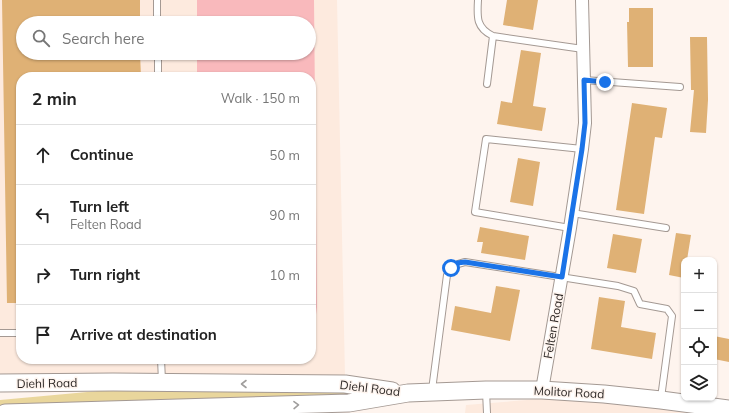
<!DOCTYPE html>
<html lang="en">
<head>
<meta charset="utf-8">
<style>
  :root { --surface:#fff; --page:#f6f6f6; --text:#222; --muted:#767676; --line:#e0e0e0 }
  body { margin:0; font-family:Mulish,sans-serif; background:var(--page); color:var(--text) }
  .controls { position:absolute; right:12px; bottom:12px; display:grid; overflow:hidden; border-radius:8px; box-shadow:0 1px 3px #0004 }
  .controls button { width:36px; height:36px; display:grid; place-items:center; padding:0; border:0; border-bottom:1px solid var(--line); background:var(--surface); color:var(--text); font:20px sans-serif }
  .stop { position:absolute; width:12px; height:12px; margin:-9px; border:3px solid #1a73e8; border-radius:50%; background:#fff }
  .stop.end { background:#1a73e8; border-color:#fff; box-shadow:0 1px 4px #0008 }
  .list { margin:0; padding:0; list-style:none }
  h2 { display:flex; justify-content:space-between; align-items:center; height:52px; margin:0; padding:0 16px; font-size:17px }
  h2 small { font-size:13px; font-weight:400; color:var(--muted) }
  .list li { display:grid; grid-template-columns:26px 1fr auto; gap:12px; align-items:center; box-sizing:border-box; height:60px; padding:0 16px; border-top:1px solid var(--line) }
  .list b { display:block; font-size:15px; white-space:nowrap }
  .list p { margin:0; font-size:13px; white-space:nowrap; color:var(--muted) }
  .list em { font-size:13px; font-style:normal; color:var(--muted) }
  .icon { flex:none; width:22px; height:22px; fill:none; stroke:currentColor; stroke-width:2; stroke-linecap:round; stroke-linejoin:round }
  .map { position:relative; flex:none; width:729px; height:413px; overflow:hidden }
  .search { position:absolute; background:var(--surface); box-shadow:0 1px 3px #0004; left:16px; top:16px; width:300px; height:44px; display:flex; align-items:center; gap:10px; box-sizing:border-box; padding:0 14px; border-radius:22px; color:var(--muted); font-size:15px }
  .panel { position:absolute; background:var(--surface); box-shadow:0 1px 3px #0004; left:16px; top:72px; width:300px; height:292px; border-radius:16px }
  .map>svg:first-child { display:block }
</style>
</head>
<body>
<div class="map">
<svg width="729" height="413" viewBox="0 0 729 413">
  <rect width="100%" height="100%" fill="#fef4ee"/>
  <path fill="#fdeade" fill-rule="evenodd" d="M 0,0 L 337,0 L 345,376 L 0,376 ZM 23,23 L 309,23 L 309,53 L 23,53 ZM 21,77 L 311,77 L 311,359 L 21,359 Z
    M 552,398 L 619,403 L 687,410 L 687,413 L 465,413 L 466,405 Z"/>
  <path fill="#e9d69c" d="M 109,390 L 345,392 L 345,394 L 344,394 L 148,402 L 0,405 L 0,400 Z"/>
  <path fill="#f9b9bc" d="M 197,0 L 314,0 L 317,307 L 315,322 L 311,327 L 311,77 L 197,77 L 197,53 L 309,53 L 309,23 L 197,23 Z"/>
  <path fill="#dfb175" d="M 2,0 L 140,0 L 140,23 L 23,23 L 23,53 L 140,53 L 141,77 L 21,77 L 21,303 L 7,303 Z
    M 507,0 L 538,0 L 533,30 L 503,25 Z
    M 629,8 L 653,8 L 653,67 L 628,67 L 627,22 L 629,22 Z
    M 690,37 L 707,37 L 708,99 L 708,100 L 706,133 L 690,132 L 694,90 L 691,90 Z
    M 521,50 L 541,53 L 533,106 L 546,108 L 542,131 L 497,124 L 501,101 L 512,103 Z
    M 632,103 L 667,108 L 662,138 L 655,137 L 644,214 L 616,210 Z
    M 518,158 L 540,162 L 533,206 L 510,202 Z
    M 480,227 L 529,236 L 525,260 L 481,253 L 483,242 L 477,242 Z
    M 676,233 L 691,235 L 687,260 L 684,260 L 684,278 L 669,275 Z
    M 613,234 L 642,239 L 636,273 L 607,268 Z
    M 496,286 L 520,290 L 510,341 L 451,330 L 455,306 L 491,313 Z
    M 599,297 L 625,301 L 621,327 L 656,333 L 652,359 L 591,349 Z
    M 714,336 L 729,339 L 729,362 L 714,359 Z"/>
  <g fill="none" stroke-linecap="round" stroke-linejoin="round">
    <defs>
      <path id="lane" d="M 157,0 L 157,23
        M 478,0 C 477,17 476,28 493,36 L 583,49
        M 158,53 L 158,77
        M 584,80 L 680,87
        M 487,84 L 493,36
        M 572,213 L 666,228
        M 570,228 L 475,212 L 486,139 L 582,149
        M 0,333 L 21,333
        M 161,359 L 162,381
        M 432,390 L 447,275 C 452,267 456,264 465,262 L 618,286 L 634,291 L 640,304 L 667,309 L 672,316 L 661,398
        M 486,391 L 487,413"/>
      <path id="street" d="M 542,390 L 570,228 L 582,149 L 585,123 L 582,0"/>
      <path id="secondary" d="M 0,383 L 113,382 L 345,384 L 392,391
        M 5,413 L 349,403 L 408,393 L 486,390 L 542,390 L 604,394 L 661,400 L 729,409"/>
    </defs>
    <use href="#lane" stroke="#a49993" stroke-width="8"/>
    <use href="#street" stroke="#a49993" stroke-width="14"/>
    <use href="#secondary" stroke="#a49993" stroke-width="19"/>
    <use href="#lane" stroke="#fff" stroke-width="6"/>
    <use href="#street" stroke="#fff" stroke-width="12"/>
    <use href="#secondary" stroke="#fff" stroke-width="17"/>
  </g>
  <defs><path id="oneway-chevron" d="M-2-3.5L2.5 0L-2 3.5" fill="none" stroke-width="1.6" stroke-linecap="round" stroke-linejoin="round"/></defs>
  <g stroke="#a09e9d">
    <use href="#oneway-chevron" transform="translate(244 384) rotate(-180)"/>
    <use href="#oneway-chevron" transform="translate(296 405) rotate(-1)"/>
  </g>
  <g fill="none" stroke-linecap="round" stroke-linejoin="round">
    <path stroke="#1a73e8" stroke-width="5" d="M 451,268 L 457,263 L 465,262 L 562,277 L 582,149 L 585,123 L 584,80 L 605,82"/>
  </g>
  <g text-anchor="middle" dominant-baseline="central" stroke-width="3" stroke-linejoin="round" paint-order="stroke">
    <g font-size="12" fill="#2d2826" stroke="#fef4ee">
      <text transform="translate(553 326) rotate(-80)">Felten Road</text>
      <text transform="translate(47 383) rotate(-1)">Diehl Road</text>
      <text transform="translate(370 388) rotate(7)">Diehl Road</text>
      <text transform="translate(569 392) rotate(3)">Molitor Road</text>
    </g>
  </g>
</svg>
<div class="controls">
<button>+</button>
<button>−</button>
<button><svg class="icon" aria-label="locate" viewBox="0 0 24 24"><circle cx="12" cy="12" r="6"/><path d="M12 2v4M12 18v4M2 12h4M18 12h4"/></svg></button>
<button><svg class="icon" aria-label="layers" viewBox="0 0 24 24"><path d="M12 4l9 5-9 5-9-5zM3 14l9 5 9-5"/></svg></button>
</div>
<div class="stop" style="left:451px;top:268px"></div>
<div class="stop end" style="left:605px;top:82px"></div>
<div class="search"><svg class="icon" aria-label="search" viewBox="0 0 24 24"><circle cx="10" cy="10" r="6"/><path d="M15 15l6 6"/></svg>Search here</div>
<section class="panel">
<h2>2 min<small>Walk · 150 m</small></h2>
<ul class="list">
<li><svg class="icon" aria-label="ahead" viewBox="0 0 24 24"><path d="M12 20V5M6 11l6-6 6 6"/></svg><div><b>Continue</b></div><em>50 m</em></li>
<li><svg class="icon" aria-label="left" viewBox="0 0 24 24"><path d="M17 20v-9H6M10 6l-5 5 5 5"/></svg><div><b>Turn left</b><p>Felten Road</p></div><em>90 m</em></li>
<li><svg class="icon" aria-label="right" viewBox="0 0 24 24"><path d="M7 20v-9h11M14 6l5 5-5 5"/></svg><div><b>Turn right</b></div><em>10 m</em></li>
<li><svg class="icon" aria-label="arrive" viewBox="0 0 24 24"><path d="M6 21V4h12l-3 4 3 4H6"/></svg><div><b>Arrive at destination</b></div></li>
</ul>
</section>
</div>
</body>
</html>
